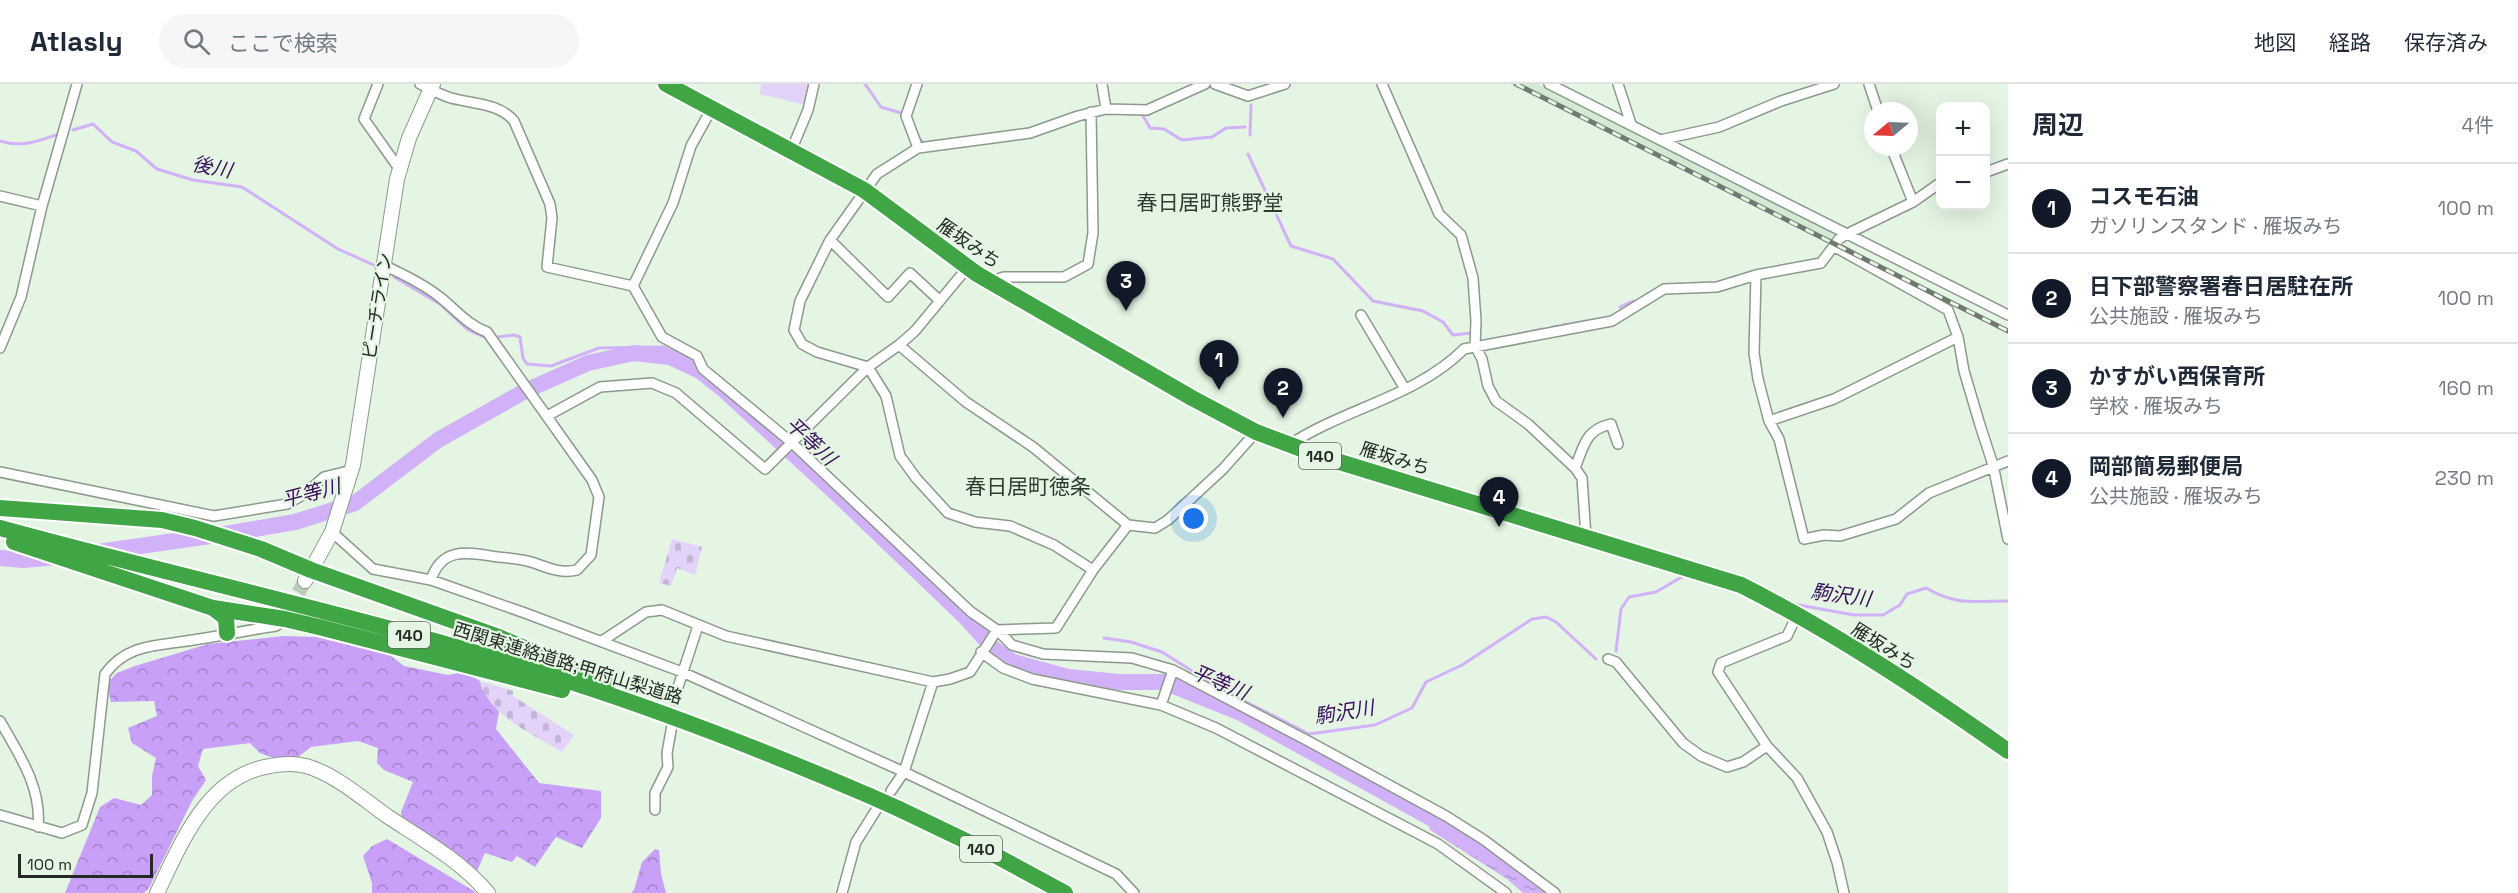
<!DOCTYPE html>
<html lang="ja">
<head>
<meta charset="utf-8">
<style>
  :root { --surface:#fff; --page:#f6f6f7; --text:#1f2937; --muted:#747a83; --line:#e0e1e3; --accent:#111827 }
  body { margin:0; font-family:"Space Grotesk","Noto Sans JP",sans-serif; background:var(--page); color:var(--text) }
  .controls { position:absolute; right:18px; top:18px; display:grid; overflow:hidden; border-radius:12px; box-shadow:0 6px 24px #0002 }
  .controls button { width:54px; height:54px; display:grid; place-items:center; padding:0; border:0; border-bottom:2px solid var(--line); background:var(--surface); color:var(--text); font:30px sans-serif }
  .compass { position:absolute; left:1864px; top:18px; width:54px; height:54px; border-radius:50%; background:var(--surface); box-shadow:0 6px 24px #0002; rotate:251deg }
  .scale { position:absolute; left:18px; bottom:15px; width:135px; box-sizing:border-box; padding-left:6px; border:3px solid #232923; border-top:0; font-size:16px; line-height:21px; white-space:nowrap; color:#232923; -webkit-text-stroke:4px #e4f5e3; paint-order:stroke }
  .you { position:absolute; left:1194px; top:435px; width:21px; height:21px; margin:-15px; border:4px solid #fff; border-radius:50%; background:#1a73e8; box-shadow:0 0 0 9px #1a73e833 }
  .badge { display:grid; place-items:center; width:39px; height:39px; border-radius:50%; background:var(--accent); color:#fff; font-size:20px; font-weight:700 }
  .pin { position:absolute; translate:-50% -50px; filter:drop-shadow(0 2px 3px #0008) }
  .pin::after { content:''; position:absolute; top:32px; width:21px; height:18px; background:inherit; clip-path:polygon(0 0,100% 0,50% 100%) }
  .list { margin:0; padding:0; list-style:none }
  h2 { display:flex; justify-content:space-between; align-items:center; height:78px; margin:0; padding:0 24px; font-size:26px }
  h2 small { font-size:20px; font-weight:400; color:var(--muted) }
  .list li { display:grid; grid-template-columns:39px 1fr auto; gap:18px; align-items:center; box-sizing:border-box; height:90px; padding:0 24px; border-top:2px solid var(--line) }
  .list b { display:block; font-size:22px; white-space:nowrap }
  .list p { margin:0; font-size:20px; white-space:nowrap; color:var(--muted) }
  .list em { font-size:20px; font-style:normal; color:var(--muted) }
  .icon { flex:none; width:33px; height:33px; fill:none; stroke:currentColor; stroke-width:2; stroke-linecap:round; stroke-linejoin:round }
  .map { position:relative; flex:none; width:2008px; height:809px; overflow:hidden }
  header { display:flex; align-items:center; gap:36px; box-sizing:border-box; height:84px; padding:0 30px; background:var(--surface); border-bottom:2px solid var(--line) }
  header strong { font-size:28px }
  nav { display:flex; gap:33px; margin-inline-start:auto; font-size:21px }
  .search { width:420px; height:54px; background:var(--page); display:flex; align-items:center; gap:15px; box-sizing:border-box; padding:0 21px; border-radius:33px; color:var(--muted); font-size:22px }
  main { display:flex }
  aside { flex:1; background:var(--surface) }
  .map>svg:first-child { display:block }
</style>
</head>
<body>
<header>
<strong>Atlasly</strong>
<div class="search"><svg class="icon" aria-label="search" viewBox="0 0 24 24"><circle cx="10" cy="10" r="6"/><path d="M15 15l6 6"/></svg>ここで検索</div>
<nav><a>地図</a><a>経路</a><a>保存済み</a></nav>
</header>
<main>
<div class="map">
<svg width="2008" height="809" viewBox="0 0 2008 809">
  <defs>
    <pattern id="forest-crowns" width="20" height="18" patternUnits="userSpaceOnUse" patternTransform="scale(1.5)"><rect width="20" height="18" fill="#c8a0f8"/><path d="M2 6a3 3 0 1 1 6 0M12 15a3 3 0 1 1 6 0" fill="none" stroke="#a282c8"/></pattern>
    <pattern id="cemetery-stones" width="16" height="16" patternUnits="userSpaceOnUse" patternTransform="scale(1.5)"><rect width="16" height="16" fill="#e3d3f9"/><path d="M2 7V4a2 2 0 0 1 4 0v3zM10 15v-3a2 2 0 0 1 4 0v3z" fill="#c2b5d5"/></pattern>
    <pattern id="water-ripples" width="26" height="14" patternUnits="userSpaceOnUse" patternTransform="scale(1.5)"><rect width="26" height="14" fill="#d1b1f8"/><path d="M2 4q2-2 4 0t4 0M15 11q2-2 4 0t4 0" fill="none" stroke="#b398d4"/></pattern>
  </defs>
  <rect width="100%" height="100%" fill="#e4f5e3"/>
  <path fill="#d3e9d2" d="M 1509,0 L 1537,0 L 1841,151 L 1832,160 Z"/>
  <path fill="#e3d3f9" d="M 761,0 L 814,0 L 809,22 L 760,10 Z"/>
  <path fill="url(#forest-crowns)" d="M 284,552 L 316,553 L 390,571 L 404,582 L 448,591 L 464,588 L 480,597 L 482,605 L 499,628 L 496,645 L 539,699 L 601,707 L 601,734 L 582,764 L 556,753 L 535,783 L 517,772 L 512,778 L 485,769 L 477,787 L 470,789 L 403,744 L 401,728 L 413,698 L 384,686 L 377,679 L 378,664 L 358,657 L 311,663 L 289,680 L 260,669 L 250,659 L 203,665 L 198,682 L 206,696 L 192,717 L 149,804 L 144,809 L 65,809 L 100,723 L 114,714 L 141,721 L 152,711 L 152,692 L 156,674 L 132,659 L 128,644 L 157,632 L 154,617 L 111,618 L 107,599 L 117,589 L 135,582 L 208,560 Z
    M 387,755 L 474,807 L 475,809 L 372,809 L 372,799 L 363,772 L 372,762 Z
    M 655,765 L 659,766 L 661,790 L 666,809 L 631,809 L 634,806 L 642,778 Z"/>
  <path fill="url(#cemetery-stones)" d="M 672,455 L 702,463 L 695,491 L 677,484 L 671,502 L 659,499 Z
    M 480,597 L 513,607 L 513,612 L 574,651 L 562,668 C 535,651 488,632 480,597 Z"/>
  <path fill="url(#water-ripples)" d="M 1427,724 L 1516,783 L 1545,809 L 1523,809 L 1507,795 L 1430,746 Z"/>
  <g fill="none" stroke-linecap="round" stroke-linejoin="round">
    <path stroke="#d1b1f8" stroke-width="3" d="M 865,0 L 881,23 L 901,29
      M 1142,30 L 1150,44 L 1164,45 L 1182,56 L 1212,53 L 1226,44 L 1245,43
      M 73,46 L 93,40 L 112,58 L 136,67 L 157,85 L 193,96 L 242,103 L 338,165 L 376,182
      M 1250,51 L 1251,21
      M 918,52 L 922,58 L 928,59
      M 0,57 C 21,64 39,57 59,50
      M 1248,70 L 1291,162 L 1333,175 L 1373,217 L 1423,227 L 1443,238 L 1453,251 L 1472,249
      M 394,193 L 440,220 L 468,246 L 484,253
      M 1620,223 L 1633,217
      M 1563,241 L 1600,235
      M 1552,243 L 1558,242
      M 498,253 L 514,251 L 520,253 L 523,274 L 527,280 L 551,282 L 599,264 L 664,263 L 694,278 L 699,286
      M 1479,258 L 1543,245
      M 1793,520 L 1854,531 L 1883,531 L 1900,521 L 1907,510 L 1926,504 C 1957,522 1974,517 2008,517
      M 1104,554 L 1131,558 L 1162,568 L 1221,605 L 1309,650 L 1375,641 L 1412,624 L 1426,598 L 1462,581 L 1532,535 L 1546,533 L 1556,538 L 1596,575
      M 1616,567 L 1621,525 L 1629,513 L 1656,508 L 1685,491"/>
    <path stroke="#d1b1f8" stroke-width="16" d="M 91,469 L 231,449 L 295,438 L 355,419 L 438,356 L 525,307 L 588,279 L 634,269 L 670,273 L 700,287 L 724,306 L 838,411 L 964,532 L 993,564 L 1013,578 L 1068,593 L 1119,598 L 1164,598 L 1241,629 L 1447,743
      M 0,474 L 23,476 L 59,473"/>
    <path stroke="#bdccbd" stroke-width="9" stroke-dasharray="9 4.5" stroke-linecap="butt" d="M 673,636 L 677,606"/>
    <path stroke="#bdccbd" stroke-width="14" stroke-dasharray="14 7" stroke-linecap="butt" d="M 288,527 L 305,497"/>
    <defs>
      <path id="street" d="M 378,0 L 364,35 L 400,86
        M 420,0 C 430,5 441,11 451,14 C 473,20 499,19 514,37 L 550,120 L 552,134 L 547,183 L 633,202 L 662,253 L 697,272 L 703,285 L 791,358 L 971,528 L 997,546 L 1012,561 L 1043,570 L 1132,574 L 1173,586 L 1310,658 L 1446,732 L 1484,756 L 1555,809
        M 917,0 L 906,32 L 918,64
        M 1102,0 L 1106,25
        M 1215,0 L 1248,12 L 1285,0
        M 1382,0 L 1439,130 L 1461,151 L 1473,194 L 1476,237 L 1475,262 L 1482,275 L 1488,302 L 1496,317 L 1528,340 L 1575,384 L 1582,394 L 1586,453
        M 1549,0 L 2008,231
        M 1618,0 L 1631,40
        M 1869,0 L 1878,27
        M 1660,56 L 1719,43 L 1781,17 L 1834,0
        M 791,67 L 808,26 L 814,0
        M 1986,88 L 2008,80
        M 0,112 L 42,122
        M 1913,118 L 1940,99
        M 830,156 L 888,213 L 910,189 L 939,216
        M 1835,163 L 1948,226 L 1958,253 L 1964,287 L 1980,341 L 1993,381 L 2008,455
        M 383,181 C 403,190 424,200 441,214 C 457,227 468,241 487,248 L 592,396 L 599,413 L 591,471 L 577,486 C 559,490 547,483 531,478 C 521,475 509,474 498,473 C 470,469 442,461 431,496
        M 1756,191 L 1754,269 L 1758,295 L 1769,337 L 1779,355 L 1804,455 L 1824,451 L 1840,452 L 1896,435 L 1929,409 L 2008,377
        M 991,197 L 1004,193 L 1064,193 L 1088,180 L 1093,149 L 1091,28
        M 633,202 L 673,119 L 691,62 L 712,24
        M 1361,231 L 1405,305
        M 899,261 L 966,318 L 1033,363 L 1128,441 L 1155,444 L 1168,436 L 1223,385 L 1256,348
        M 0,264 L 21,213 L 42,122 L 77,0
        M 547,332 L 600,303 L 652,299 L 676,309 L 765,385 L 868,283 L 899,261 L 915,247 L 967,184
        M 1769,337 L 1834,315 L 1958,253
        M 1289,361 C 1345,324 1416,313 1464,265 L 1612,237 L 1664,205 L 1717,203 L 1756,191 L 1821,179 L 1839,155 L 1847,150 L 1913,118 L 1891,63
        M 1575,384 C 1584,362 1585,346 1611,340 L 1618,360
        M 0,388 L 214,432 L 287,420 L 306,409 L 324,393 L 352,386
        M 332,448 L 373,485 L 431,496 L 525,529 L 682,588 L 904,688 L 1116,790 L 1134,809
        M 1093,486 L 1054,461 L 1010,442 L 975,438 L 948,429 L 916,394 L 900,372 L 886,312 L 868,283 L 817,268 L 802,260 L 794,246 L 800,217 L 830,156 L 877,90 L 918,64 L 1030,49 L 1078,32 L 1106,25 L 1147,26 L 1205,0
        M 1797,531 L 1787,552 L 1721,579 L 1718,588 L 1767,662 L 1797,694 L 1827,748 L 1837,778 L 1844,809
        M 602,557 L 646,528 L 662,526 L 726,552 L 933,598 L 950,595 L 970,588 L 997,546 L 1056,544 L 1093,486 L 1128,441
        M 981,568 L 1003,584 L 1032,595 L 1161,621 L 1216,644 L 1438,760 L 1506,809
        M 1608,575 L 1616,578 L 1683,659 L 1701,672 L 1727,683 L 1743,678 L 1767,662
        M 677,606 L 698,542
        M 1161,621 L 1173,586
        M 0,637 C 19,670 42,704 38,743
        M 891,707 L 904,688 L 933,598
        M 655,726 L 655,709 L 668,683 L 667,669 L 672,641
        M 0,731 L 62,749 L 82,741 L 92,709 L 105,590 C 127,559 159,562 193,556 C 221,552 248,546 276,542 L 285,535
        M 842,809 L 856,758 L 878,723"/>
      <path id="secondary" d="M 305,497 L 332,448 L 353,381 L 397,95 L 409,54 L 433,0
        M 157,809 C 182,758 207,692 270,682 C 281,680 294,679 306,682 C 335,690 363,715 387,732 C 422,755 461,777 488,809"/>
      <path id="highway" d="M 666,0 L 864,106 L 977,190 L 1192,314 L 1256,348 L 1320,372 L 1741,501 C 1834,548 1923,607 2008,667
        M 0,424 L 162,436 L 195,444 L 261,465 L 311,486 L 496,552 L 608,599
        M 0,444 C 190,496 383,537 571,598 C 673,631 772,670 870,712
        M 14,458 L 213,524 L 285,535 L 323,544 L 562,606
        M 213,524 L 226,534 L 227,549
        M 897,724 L 989,768 L 1065,809"/>
    </defs>
    <use href="#street" stroke="#8b9a8b" stroke-width="12"/>
    <use href="#secondary" stroke="#8b9a8b" stroke-width="16"/>
    <use href="#highway" stroke="#fff" stroke-width="20"/>
    <use href="#street" stroke="#fff" stroke-width="9"/>
    <use href="#secondary" stroke="#fff" stroke-width="14"/>
    <use href="#highway" stroke="#3fa545" stroke-width="16"/>
    <defs>
      <path id="rail" d="M 1516,0 L 2008,247"/>
    </defs>
    <use href="#rail" stroke="#6f796e" stroke-width="5"/>
    <use href="#rail" stroke="#e4f5e3" stroke-width="3" stroke-dasharray="9" stroke-linecap="butt"/>
    <defs>
      <path id="highway-bridge" d="M 870,712 L 897,724"/>
    </defs>
    <use href="#highway-bridge" stroke="#fff" stroke-width="20" stroke-linecap="butt"/>
    <use href="#highway-bridge" stroke="#3fa545" stroke-width="16"/>
  </g>
  <g text-anchor="middle" dominant-baseline="central" stroke-width="4.5" stroke-linejoin="round" paint-order="stroke">
    <g fill="#e4f5e3" stroke="#5d665d" stroke-width="1.5">
      <rect x="1299" y="359" width="42" height="26" rx="4.5"/>
      <rect x="388" y="538" width="42" height="26" rx="4.5"/>
      <rect x="960" y="752" width="42" height="26" rx="4.5"/>
    </g>
    <g font-size="16" font-weight="bold" fill="#232923">
      <text x="1320" y="372">140</text>
      <text x="409" y="551">140</text>
      <text x="981" y="765">140</text>
    </g>
    <g font-size="18" fill="#232923" stroke="#e4f5e3">
      <text transform="translate(969 159) rotate(35)">雁坂みち</text>
      <text transform="translate(377 222) rotate(-81)">ピーチライン</text>
      <text transform="translate(1395 374) rotate(17)">雁坂みち</text>
      <text transform="translate(1884 562) rotate(32)">雁坂みち</text>
      <text transform="translate(568 579) rotate(17)">西関東連絡道路;甲府山梨道路</text>
    </g>
    <g font-size="20" font-style="italic" fill="#390e5b" stroke="#e4f5e3">
      <text transform="translate(212 83) rotate(11)">後川</text>
      <text transform="translate(811 357) rotate(43)">平等川</text>
      <text transform="translate(311 409) rotate(-15)">平等川</text>
      <text transform="translate(1841 511) rotate(8)">駒沢川</text>
      <text transform="translate(1220 598) rotate(23)">平等川</text>
      <text transform="translate(1344 628) rotate(-9)">駒沢川</text>
    </g>
    <g font-size="21" fill="#2e3b2e" stroke="#e4f5e3">
      <text x="1210" y="118">春日居町熊野堂</text>
      <text x="1028" y="402">春日居町徳条</text>
    </g>
  </g>
</svg>
<div class="controls">
<button>+</button>
<button>−</button>
</div>
<svg class="compass" viewBox="-18 -18 36 36"><path d="M0-13l5 13h-10z" fill="#e53935"/><path d="M0 13l5-13h-10z" fill="#747a83"/></svg>
<div class="scale">100 m</div>
<div class="you"></div>
<div class="pin badge" style="left:1219px;top:306px">1</div>
<div class="pin badge" style="left:1283px;top:334px">2</div>
<div class="pin badge" style="left:1126px;top:227px">3</div>
<div class="pin badge" style="left:1499px;top:443px">4</div>
</div>
<aside>
<h2>周辺<small>4件</small></h2>
<ul class="list">
<li><span class="badge">1</span><div><b>コスモ石油</b><p>ガソリンスタンド · 雁坂みち</p></div><em>100 m</em></li>
<li><span class="badge">2</span><div><b>日下部警察署春日居駐在所</b><p>公共施設 · 雁坂みち</p></div><em>100 m</em></li>
<li><span class="badge">3</span><div><b>かすがい西保育所</b><p>学校 · 雁坂みち</p></div><em>160 m</em></li>
<li><span class="badge">4</span><div><b>岡部簡易郵便局</b><p>公共施設 · 雁坂みち</p></div><em>230 m</em></li>
</ul>
</aside>
</main>
</body>
</html>
